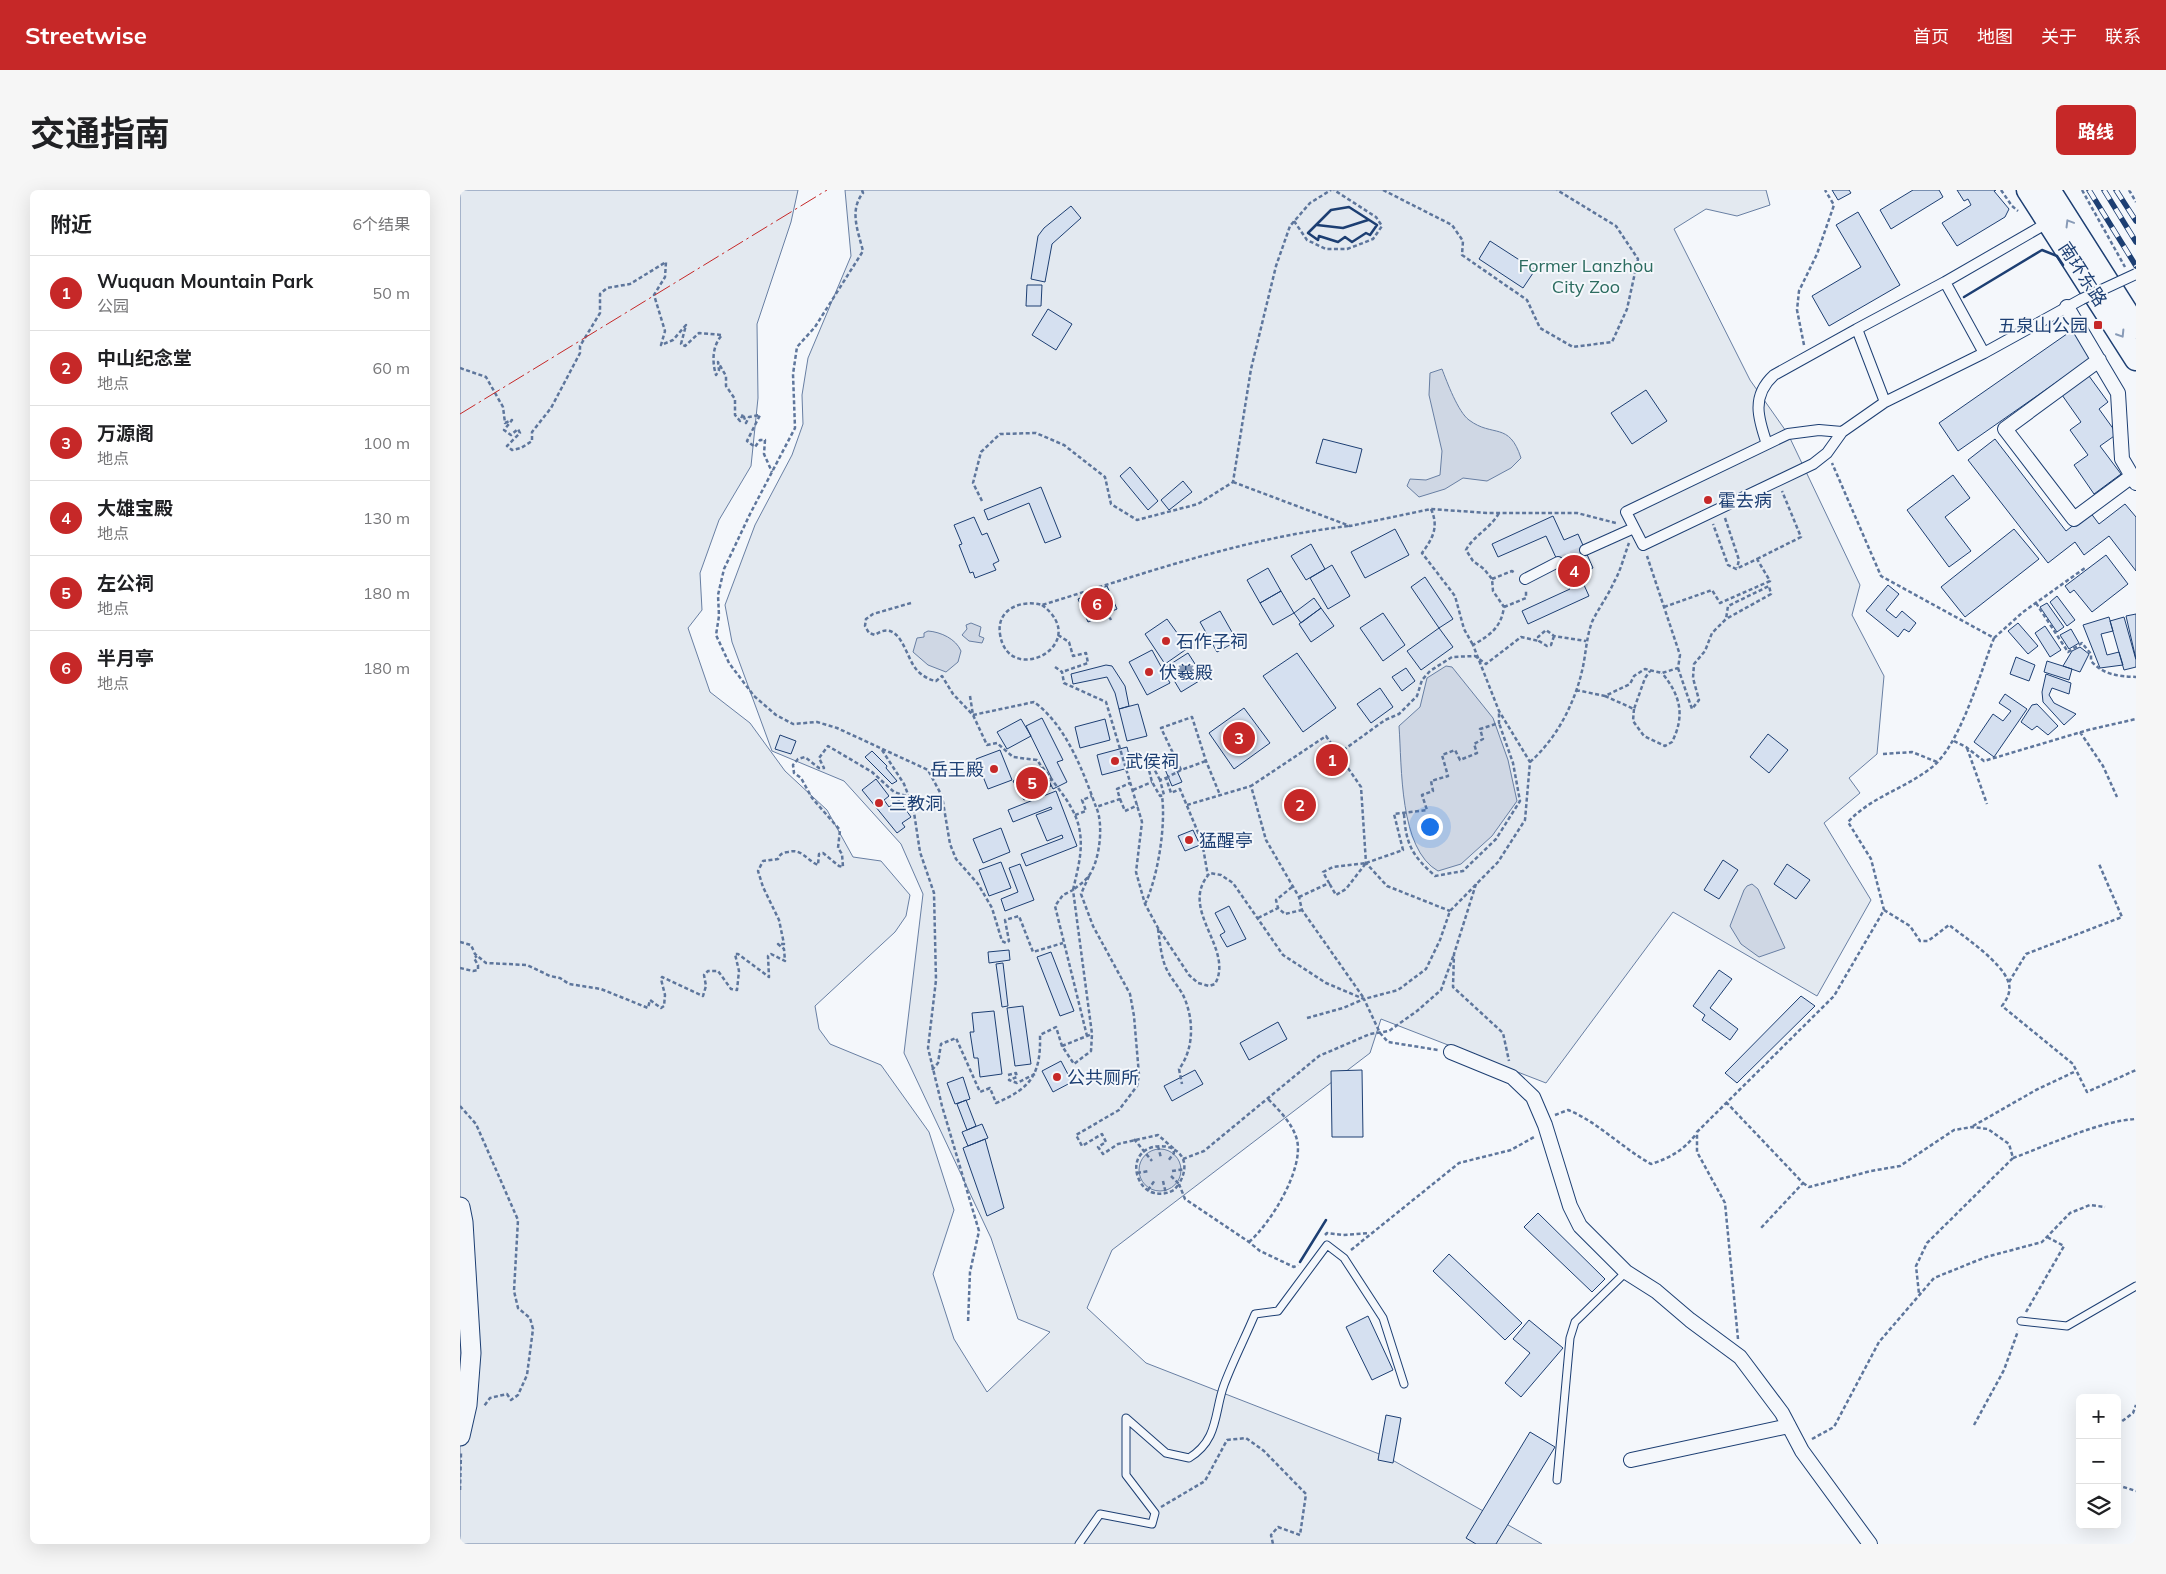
<!DOCTYPE html>
<html lang="zh">
<head>
<meta charset="utf-8">
<style>
  :root { --surface:#fff; --page:#f6f6f6; --text:#202124; --muted:#757577; --line:#e0e0e0; --accent:#c62828 }
  body { margin:0; font-family:Mulish,"Noto Sans SC",sans-serif; background:var(--page); color:var(--text) }
  .controls { position:absolute; right:15px; bottom:15px; display:grid; overflow:hidden; border-radius:8px; box-shadow:0 5px 20px #0002 }
  .controls button { width:45px; height:45px; display:grid; place-items:center; padding:0; border:0; border-bottom:1px solid var(--line); background:var(--surface); color:var(--text); font:25px sans-serif }
  .you { position:absolute; left:969px; top:636px; width:18px; height:18px; margin:-12px; border:4px solid #fff; border-radius:50%; background:#1a73e8; box-shadow:0 0 0 8px #1a73e833 }
  .badge { display:grid; place-items:center; width:32px; height:32px; border-radius:50%; background:var(--accent); color:#fff; font-size:16px; font-weight:700 }
  .pin { position:absolute; translate:-50% -50%; border:2px solid #fff; box-shadow:0 1px 5px #0006 }
  .list { margin:0; padding:0; list-style:none }
  h2 { display:flex; justify-content:space-between; align-items:center; height:65px; margin:0; padding:0 20px; font-size:21px }
  h2 small { font-size:16px; font-weight:400; color:var(--muted) }
  .list li { display:grid; grid-template-columns:32px 1fr auto; gap:15px; align-items:center; box-sizing:border-box; height:75px; padding:0 20px; border-top:1px solid var(--line) }
  .list b { display:block; font-size:19px; white-space:nowrap }
  .list p { margin:0; font-size:16px; white-space:nowrap; color:var(--muted) }
  .list em { font-size:16px; font-style:normal; color:var(--muted) }
  .icon { flex:none; width:28px; height:28px; fill:none; stroke:currentColor; stroke-width:2; stroke-linecap:round; stroke-linejoin:round }
  .map { position:relative; flex:none; width:1676px; height:1354px; overflow:hidden; border-radius:8px }
  header { display:flex; align-items:center; gap:30px; box-sizing:border-box; height:70px; padding:0 25px; background:var(--accent); color:#fff }
  header strong { font-size:24px }
  nav { display:flex; gap:28px; margin-inline-start:auto; font-size:18px }
  .intro { display:flex; align-items:center; justify-content:space-between; box-sizing:border-box; height:120px; padding:0 30px }
  h1 { margin:0; font-size:35px }
  .button { padding:12px 22px; border-radius:8px; background:var(--accent); color:#fff; font-size:18px; font-weight:700 }
  main { display:flex; gap:30px; padding:0 30px }
  aside { flex:1; background:var(--surface); border-radius:8px; box-shadow:0 5px 20px #0002 }
  .map>svg:first-child { display:block }
</style>
</head>
<body>
<header>
<strong>Streetwise</strong>
<nav><a>首页</a><a>地图</a><a>关于</a><a>联系</a></nav>
</header>
<div class="intro"><h1>交通指南</h1><a class="button">路线</a></div>
<main>
<aside>
<h2>附近<small>6个结果</small></h2>
<ul class="list">
<li><span class="badge">1</span><div><b>Wuquan Mountain Park</b><p>公园</p></div><em>50 m</em></li>
<li><span class="badge">2</span><div><b>中山纪念堂</b><p>地点</p></div><em>60 m</em></li>
<li><span class="badge">3</span><div><b>万源阁</b><p>地点</p></div><em>100 m</em></li>
<li><span class="badge">4</span><div><b>大雄宝殿</b><p>地点</p></div><em>130 m</em></li>
<li><span class="badge">5</span><div><b>左公祠</b><p>地点</p></div><em>180 m</em></li>
<li><span class="badge">6</span><div><b>半月亭</b><p>地点</p></div><em>180 m</em></li>
</ul>
</aside>
<div class="map">
<svg width="1676" height="1354" viewBox="0 0 1676 1354">
  <rect width="100%" height="100%" fill="#f4f7fb"/>
  <path fill="#e3e9f0" stroke="#687fa3" d="M 0,0 L 338,0 L 331,32 L 297,134 L 298,208 L 291,276 L 259,330 L 240,383 L 242,420 L 228,438 L 250,502 L 290,533 L 325,581 L 367,620 L 393,667 L 421,671 L 450,705 L 446,726 L 435,742 L 355,816 L 359,839 L 370,854 L 421,875 L 469,942 L 494,1020 L 473,1084 L 494,1149 L 527,1202 L 590,1142 L 558,1129 L 531,1048 L 444,863 L 463,704 L 441,654 L 384,591 L 312,561 L 272,452 L 265,415 L 295,335 L 332,265 L 343,234 L 342,205 L 348,168 L 391,66 L 385,0 L 1306,0 L 1310,15 L 1277,26 L 1246,19 L 1214,39 L 1290,190 L 1328,244 L 1400,395 L 1392,425 L 1424,486 L 1417,564 L 1389,588 L 1400,603 L 1364,633 L 1411,710 L 1357,806 L 1213,722 L 1086,893 L 921,829 L 910,863 L 652,1060 L 627,1118 L 686,1173 L 927,1267 L 1082,1354 L 0,1354 Z"/>
  <path fill="#cfd7e4" stroke="#687fa3" d="M 982,179 C 987,192 998,222 1009,230 C 1033,248 1049,231 1061,268 L 1051,278 L 1027,291 L 1003,288 L 985,299 L 959,307 L 947,296 L 950,289 L 966,290 L 980,285 L 982,261 L 969,205 L 970,183 Z
    M 511,433 L 521,437 L 519,446 L 524,448 L 522,453 L 509,451 L 502,445 L 507,439 L 506,435 Z
    M 468,441 C 481,442 496,449 501,461 L 498,472 L 486,482 L 468,475 L 453,462 L 457,448 L 464,447 L 464,443 Z
    M 986,476 L 992,477 L 1033,528 L 1048,570 L 1057,611 L 1032,646 L 1001,674 L 978,681 C 939,659 942,577 939,536 L 960,517 L 967,488 Z
    M 1292,694 L 1298,699 L 1325,758 L 1299,767 L 1281,754 L 1270,736 L 1284,700 L 1287,696 Z
    M679 980a21 21 0 1 1 42 0a21 21 0 1 1-42 0Z"/>
  <path fill="#d5e0f0" stroke="#1d3f73" d="M 1372,0 L 1389,0 L 1391,3 L 1378,10 Z
    M 1453,0 L 1479,0 L 1483,7 L 1431,39 L 1420,20 Z
    M 1497,0 L 1536,0 L 1534,1 L 1549,19 L 1545,27 L 1497,56 L 1482,33 L 1511,15 L 1508,9 L 1504,11 Z
    M 611,16 L 621,28 L 592,54 L 585,92 L 571,89 L 578,46 L 584,38 Z
    M 1398,22 L 1440,95 L 1369,136 L 1352,106 L 1401,77 L 1376,35 Z
    M 1030,51 L 1075,80 L 1063,98 L 1019,69 Z
    M 567,95 L 582,95 L 581,116 L 566,116 Z
    M 588,119 L 612,134 L 596,160 L 572,145 Z
    M 1614,139 L 1634,166 L 1498,261 L 1479,233 Z
    M 1629,186 L 1648,212 L 1639,219 L 1657,244 L 1640,256 L 1661,284 L 1634,304 L 1614,275 L 1628,265 L 1610,240 L 1621,232 L 1602,205 Z
    M 1186,200 L 1207,231 L 1172,254 L 1151,223 Z
    M 863,249 L 902,259 L 896,283 L 856,273 Z
    M 1535,249 L 1606,341 L 1630,322 L 1639,334 L 1665,314 L 1676,327 L 1676,381 L 1649,346 L 1624,365 L 1615,352 L 1588,373 L 1508,270 Z
    M 670,277 L 698,311 L 688,320 L 660,286 Z
    M 1493,285 L 1510,308 L 1485,327 L 1511,361 L 1489,377 L 1447,320 Z
    M 723,291 L 732,302 L 709,320 L 701,310 Z
    M 581,297 L 601,347 L 585,353 L 569,313 L 528,330 L 524,320 Z
    M 1093,326 L 1104,350 L 1118,344 L 1133,378 L 1119,384 L 1129,406 L 1068,434 L 1062,421 L 1110,399 L 1098,372 L 1086,346 L 1038,367 L 1032,354 Z
    M 514,327 L 522,345 L 527,343 L 539,371 L 533,374 L 536,380 L 515,388 L 513,382 L 510,383 L 499,355 L 502,354 L 494,335 Z
    M 935,339 L 949,365 L 905,388 L 891,362 Z
    M 1554,339 L 1579,369 L 1505,427 L 1481,397 Z
    M 851,354 L 865,379 L 846,390 L 831,366 Z
    M 1646,365 L 1668,394 L 1632,422 L 1614,400 L 1610,403 L 1605,396 Z
    M 872,375 L 890,406 L 868,419 L 850,388 Z
    M 808,378 L 821,401 L 800,413 L 787,390 Z
    M 965,387 L 993,429 L 979,438 L 951,397 Z
    M 1428,395 L 1439,404 L 1426,420 L 1436,428 L 1442,421 L 1456,433 L 1449,442 L 1444,439 L 1438,447 L 1406,421 Z
    M 647,396 L 657,419 L 628,432 L 618,409 Z
    M 821,401 L 834,423 L 813,435 L 800,413 Z
    M 1597,406 L 1615,430 L 1607,436 L 1590,412 Z
    M 854,408 L 861,418 L 841,433 L 834,423 Z
    M 1587,413 L 1604,437 L 1597,442 L 1580,417 Z
    M 861,418 L 874,436 L 851,452 L 839,434 Z
    M 760,421 L 777,451 L 757,462 L 740,432 Z
    M 923,423 L 945,455 L 923,471 L 900,438 Z
    M 1676,424 L 1676,469 L 1666,426 Z
    M 1649,427 L 1653,441 L 1641,444 L 1647,465 L 1659,462 L 1663,475 L 1640,478 L 1623,435 Z
    M 1664,427 L 1676,470 L 1676,477 L 1664,480 L 1650,431 Z
    M 707,429 L 728,458 L 705,474 L 685,444 Z
    M 1558,433 L 1578,456 L 1568,464 L 1548,441 Z
    M 1585,436 L 1601,460 L 1590,467 L 1575,443 Z
    M 979,438 L 993,457 L 961,480 L 947,461 Z
    M 1611,439 L 1619,453 L 1609,459 L 1600,445 Z
    M 1620,457 L 1629,464 L 1620,482 L 1603,476 L 1612,461 Z
    M 692,460 L 710,493 L 687,505 L 669,472 Z
    M 728,463 L 744,488 L 721,502 L 706,477 Z
    M 837,463 L 876,518 L 843,542 L 803,486 Z
    M 1556,467 L 1575,475 L 1569,491 L 1550,484 Z
    M 1587,471 L 1612,479 L 1609,490 L 1584,482 Z
    M 646,475 L 652,476 L 665,496 L 669,516 L 659,519 L 655,503 L 647,487 L 613,494 L 611,484 Z
    M 946,478 L 955,491 L 942,501 L 932,487 Z
    M 1586,484 L 1611,493 L 1609,504 L 1592,498 L 1589,505 L 1594,513 L 1616,524 L 1604,535 L 1583,512 L 1582,502 Z
    M 920,498 L 933,517 L 911,533 L 897,514 Z
    M 1545,504 L 1567,519 L 1534,567 L 1514,552 L 1533,524 L 1543,531 L 1551,521 L 1539,513 Z
    M 678,514 L 687,546 L 667,551 L 659,519 Z
    M 1577,514 L 1598,536 L 1588,545 L 1577,536 L 1572,540 L 1561,532 L 1572,515 Z
    M 784,518 L 810,553 L 774,579 L 749,543 Z
    M 582,528 L 603,570 L 597,572 L 607,592 L 593,599 L 589,591 L 592,589 L 566,536 Z
    M 561,529 L 571,546 L 547,559 L 537,542 Z
    M 645,529 L 650,550 L 620,558 L 615,537 Z
    M 1308,544 L 1328,560 L 1309,583 L 1290,567 Z
    M 320,545 L 336,551 L 331,564 L 315,559 Z
    M 667,557 L 672,577 L 642,585 L 637,565 Z
    M 540,560 L 552,590 L 528,599 L 516,569 Z
    M 412,561 L 427,576 L 426,578 L 437,591 L 432,594 L 405,567 Z
    M 711,568 L 722,592 L 712,596 L 702,572 Z
    M 581,577 L 591,596 L 564,610 L 553,591 Z
    M 416,589 L 429,606 L 424,610 L 429,617 L 439,610 L 451,627 L 442,633 L 445,637 L 437,643 L 402,600 Z
    M 843,598 L 856,619 L 836,631 L 823,610 Z
    M 596,601 L 617,656 L 566,676 L 561,664 L 603,648 L 602,645 L 587,651 L 576,625 L 592,619 L 591,617 L 553,632 L 548,620 Z
    M 541,638 L 550,662 L 523,673 L 513,649 Z
    M 733,640 L 740,655 L 725,661 L 718,646 Z
    M 1263,670 L 1278,680 L 1259,709 L 1244,700 Z
    M 541,672 L 551,698 L 529,706 L 519,680 Z
    M 560,674 L 574,710 L 545,721 L 541,709 L 558,702 L 549,678 Z
    M 1327,674 L 1350,690 L 1336,709 L 1314,694 Z
    M 769,716 L 786,749 L 767,757 L 760,745 L 765,742 L 755,723 Z
    M 549,760 L 550,770 L 529,773 L 528,762 Z
    M 591,762 L 614,821 L 600,826 L 577,767 Z
    M 543,773 L 548,816 L 542,817 L 536,774 Z
    M 1259,780 L 1272,789 L 1250,818 L 1278,839 L 1270,850 L 1242,830 L 1245,825 L 1233,816 Z
    M 1341,806 L 1355,816 L 1277,893 L 1265,883 Z
    M 563,816 L 571,874 L 555,876 L 547,818 Z
    M 534,821 L 542,884 L 520,887 L 518,868 L 514,868 L 510,842 L 514,842 L 512,823 Z
    M 818,832 L 827,849 L 789,870 L 780,853 Z
    M 601,871 L 612,892 L 593,902 L 582,881 Z
    M 735,880 L 743,894 L 712,911 L 704,896 Z
    M 902,880 L 903,947 L 872,947 L 871,881 Z
    M 503,887 L 510,909 L 495,914 L 487,893 Z
    M 506,910 L 516,936 L 507,940 L 497,914 Z
    M 522,934 L 528,948 L 508,956 L 502,942 Z
    M 525,949 L 544,1018 L 527,1026 L 503,958 Z
    M 1078,1023 L 1145,1089 L 1132,1102 L 1064,1037 Z
    M 989,1064 L 1062,1133 L 1045,1150 L 973,1081 Z
    M 908,1126 L 933,1180 L 912,1190 L 886,1137 Z
    M 1069,1130 L 1103,1158 L 1061,1207 L 1045,1193 L 1070,1163 L 1053,1149 Z
    M 926,1225 L 941,1228 L 933,1273 L 918,1270 Z
    M 1070,1242 L 1095,1257 L 1036,1354 L 1016,1354 L 1006,1348 Z"/>
  <g fill="none" stroke-linecap="round" stroke-linejoin="round">
    <path stroke="#c9d2e0" stroke-width="10" stroke-dasharray="10 5" stroke-linecap="butt" d="M 1098,372 L 1125,360"/>
    <defs>
      <path id="service" d="M 1561,1131 L 1607,1136 L 1676,1096
        M 1097,1290 L 1110,1148 L 1115,1132 L 1166,1082
        M 619,1354 L 640,1324 L 692,1334 L 695,1323 L 666,1285 L 666,1228 L 706,1263 L 729,1268 C 759,1250 754,1222 764,1195 C 773,1171 785,1148 795,1124 L 818,1121 L 867,1055 L 884,1068 L 923,1128 L 944,1194"/>
      <path id="pedestrian" d="M 1485,92 L 1524,163
        M 1425,212 L 1397,139 L 1485,92 L 1589,32
        M 1359,240 L 1382,242 L 1367,263 L 1353,274 L 1183,355 L 1166,322 L 1328,244 Z
        M 1382,242 L 1425,212 L 1524,163 L 1622,109
        M 1307,254 C 1298,228 1291,206 1314,185 L 1397,139
        M 1125,360 L 1174,338
        M 1065,389 L 1098,372"/>
      <path id="minor" d="M 1607,117 L 1658,203 L 1662,269 L 1676,293
        M 1639,170 L 1545,239 L 1614,329 L 1672,286
        M 991,862 L 1052,887 L 1073,907 L 1085,935 L 1110,1016 L 1120,1036 L 1166,1082 L 1196,1101 L 1230,1130 L 1280,1167 L 1322,1223 L 1342,1261 L 1410,1354
        M 1171,1270 L 1329,1236"/>
      <path id="secondary" d="M 0,1017 L 3,1032 L 11,1163 L 7,1215 L 0,1246"/>
      <path id="trunk" d="M 1568,0 L 1676,169
        M 1589,0 L 1676,137"/>
    </defs>
    <use href="#service" stroke="#1d3f73" stroke-width="9"/>
    <use href="#pedestrian" stroke="#1d3f73" stroke-width="12"/>
    <use href="#minor" stroke="#1d3f73" stroke-width="16"/>
    <use href="#secondary" stroke="#1d3f73" stroke-width="21"/>
    <use href="#trunk" stroke="#1d3f73" stroke-width="25"/>
    <path stroke="#5e769c" stroke-width="2.5" stroke-dasharray="4 2.5" stroke-linecap="butt" d="M 402,0 L 403,3 C 389,20 398,41 403,61 L 355,137 L 337,157 L 333,184 L 335,238 L 290,324 L 264,379 L 258,405 L 259,426 L 256,445 L 269,473 L 294,506 L 316,525 L 333,534 L 357,532 L 377,538 L 468,580 L 482,606 L 490,654 L 496,669 L 518,694 L 532,718 L 542,751 L 546,753 L 549,751 L 545,730 L 559,726 L 573,762 L 603,753
      M 923,0 L 992,35 L 1003,51 L 1002,65 L 1067,110 L 1080,138 L 1113,157 L 1152,152 L 1167,119 L 1178,69 L 1156,36 L 1097,0
      M 1541,0 L 1552,16 L 1558,21
      M 1622,0 L 1665,77
      M 1669,0 L 1676,12
      M 834,31 L 847,50 L 866,59 L 887,59 L 903,53 L 913,49 L 922,36 L 916,27 L 874,0
      M 1344,155 L 1337,120 L 1339,101 L 1357,64 L 1374,15 L 1365,0
      M 0,178 L 26,187 L 43,217 L 45,233 L 52,230 L 44,240 L 51,245 L 58,239 L 60,243 L 47,256 L 52,260 L 61,258 L 72,251 L 72,242 L 91,218 L 120,163 L 120,156 L 140,123 L 140,104 L 147,98 L 170,94 L 206,72 L 205,87 L 194,105 L 205,141 L 201,155 L 213,150 L 226,135 L 221,154 L 225,156 L 239,143 L 262,145 C 252,156 252,172 256,185 L 259,180 L 258,172 L 266,186 L 266,196 L 275,209 L 275,225 L 280,231 L 283,224 L 286,233 L 289,227 L 300,225 L 287,251 L 295,257 L 300,250 L 305,250 L 304,264 L 312,282
      M 773,292 L 890,336 L 971,319 L 1027,323 L 1117,323 L 1156,333
      M 522,311 L 513,293 L 521,262 L 540,244 L 576,243 L 604,255 L 645,287 L 651,314 L 677,330 L 738,314 L 773,292 L 791,179 L 816,76 L 830,36 L 850,13 L 871,0
      M 971,319 C 979,337 973,348 962,363 L 995,406 L 1004,439 L 1013,455
      M 1265,328 L 1279,370 L 1277,378
      M 1297,369 L 1341,347 L 1322,301
      M 1032,389 L 1052,381 L 1055,383
      M 634,399 L 651,430
      M 451,413 L 413,424 L 406,429 L 405,436 L 409,443 L 415,445 C 440,427 446,468 456,479 C 461,485 469,490 476,491 L 482,486 L 493,504 L 512,524
      M 1576,413 L 1608,462 L 1622,453 L 1631,464 L 1631,471 C 1644,485 1657,486 1676,487
      M 582,415 C 634,454 548,499 540,444 C 536,419 562,409 582,415 C 683,384 783,348 889,336
      M 1044,417 L 1066,408 L 1066,400
      M 1204,417 L 1252,400 L 1260,413 L 1310,391 L 1297,369 L 1276,379 L 1268,375 L 1253,334
      M 598,445 L 609,452 L 613,466 L 626,463 L 628,473 L 602,482
      M 1094,446 L 1091,455 L 1087,456 L 1079,451 L 1078,447 L 1086,440 L 1094,446 L 1126,451
      M 1534,448 L 1563,422 L 1625,378
      M 595,477 L 602,482 L 604,493 L 646,512 L 682,632 L 676,682 L 685,714 L 698,738 L 729,785 L 738,793 L 749,796 L 755,794 C 775,758 717,719 750,683 L 761,685 L 773,693 L 823,765 L 866,793 L 904,809 L 938,800 L 966,779 L 980,750 L 990,721 L 1038,672 L 1065,630 L 1070,572 L 1039,521 L 1013,455 C 1030,445 1041,438 1044,417 L 1033,401 L 1032,389 L 1024,379 L 1013,371 L 1006,360 C 1013,346 1031,338 1039,323
      M 1218,478 L 1232,519 L 1239,510 L 1233,488 L 1234,474 L 1245,461 L 1252,443 L 1266,429 L 1268,416 L 1309,396 L 1311,404 L 1266,429
      M 1116,500 L 1145,506 L 1170,494 L 1174,486 L 1185,479 L 1202,483 L 1218,478 L 1220,465 L 1187,366
      M 510,506 L 513,525 L 527,555 L 537,553 L 553,567 L 577,570 C 592,592 617,616 620,643 C 623,662 617,682 613,700 C 618,696 624,692 628,687 C 640,672 644,633 636,617
      M 1145,506 L 1174,519 L 1185,488 L 1190,481
      M 1174,519 L 1173,531 L 1184,546 L 1205,556 L 1212,552 C 1225,526 1221,506 1202,483
      M 513,525 L 574,512 C 606,535 623,581 636,617 L 660,609 L 657,599 L 670,593
      M 1620,542 L 1643,576 L 1657,607
      M 1494,551 L 1506,557 L 1524,571 L 1628,540 L 1676,529
      M 1507,558 L 1527,614
      M 422,560 L 444,594 L 449,607
      M 878,564 L 925,530 L 939,524 L 957,506 L 962,490 L 970,481 L 992,467 L 1015,466 L 1026,474 L 1061,447 L 1079,451
      M 1423,564 L 1452,562 L 1477,572
      M 1070,572 C 1096,549 1114,515 1122,481 C 1126,465 1126,448 1132,432 C 1138,419 1148,406 1154,392 C 1161,380 1164,366 1169,353
      M 721,580 L 701,538 L 732,527 L 746,571 L 760,605
      M 706,588 L 721,580 L 746,571
      M 700,590 L 692,575 L 688,576 L 692,592 L 700,606 L 704,605 L 700,590 L 706,588 L 711,603 L 720,599 L 742,652 L 748,686
      M 673,600 L 692,592
      M 660,609 L 665,621 L 678,615
      M 727,615 L 791,596
      M 944,624 C 946,655 952,665 975,686 L 1003,681 L 1036,649 L 1060,611 L 1053,573 L 1039,533
      M 615,625 L 626,621 L 622,610 L 632,606
      M 906,673 L 943,660 L 934,624 L 967,620 L 962,605 L 973,601 L 971,591 L 988,586 L 982,565 L 995,560 L 1000,570 L 1017,563 L 1014,554 L 1023,549 L 1020,539 L 1039,533 L 1039,522
      M 629,686 L 621,704 L 633,736 L 670,804 L 674,826 L 679,885 L 677,896 L 659,920 L 616,945 L 622,956 L 642,944 L 646,952 L 638,957 L 643,964 L 658,954 L 698,945 L 713,958 L 714,963 L 708,971
      M 1016,694 L 994,764 L 993,797 L 1043,843 L 1049,871
      M 832,697 L 816,710 L 818,718 L 825,724 L 842,720
      M 839,707 L 869,693 L 863,682 L 873,677 L 906,673 L 886,699 L 876,705 L 869,693
      M 685,714 C 698,687 706,635 702,606
      M 1424,720 L 1450,736 L 1460,751 L 1468,751 L 1489,735 C 1506,748 1541,772 1548,791 C 1552,801 1547,809 1542,816 L 1613,874 L 1627,902 L 1676,880
      M 798,728 L 818,718
      M 698,739 C 700,753 701,768 707,780 C 711,788 717,795 722,803 C 734,826 735,858 719,879 L 722,894
      M 0,752 L 11,755 L 15,764 L 26,773 L 67,775 L 90,786 L 100,788 L 109,794 L 141,799 L 188,818 L 190,810 L 201,818 L 204,816 L 205,805 L 201,789 L 202,787 L 243,806 L 246,796 L 244,785 L 248,781 L 258,781 L 271,799 L 277,800 L 279,781 L 275,764 L 278,764 L 309,787 L 308,766 L 311,764 L 325,771 L 324,759 L 318,754 L 324,754 L 319,730 L 303,697 L 298,681 L 303,671 L 318,669 C 320,664 322,663 328,662 C 342,658 346,670 358,675 L 359,664 L 363,663 L 379,676 L 383,677 L 382,664 L 378,658 L 380,640 L 352,608 L 341,588 L 334,583 L 333,575 L 338,569 L 345,567 L 359,578 L 364,578 L 359,568 L 368,556 L 412,582 L 434,602 L 449,607 L 453,616 L 460,662 L 474,703 L 476,790 L 468,858 L 482,916 L 519,1041 L 510,1082 L 508,1133
      M 0,778 L 13,781 L 18,780 L 18,775 L 14,768 L 17,766
      M 1549,792 L 1566,764 L 1662,727 L 1639,674
      M 903,807 L 842,720 L 839,707 L 806,650 L 791,596 L 866,546 L 901,597 L 906,673 L 927,696 L 990,721
      M 847,828 L 883,818 L 904,809 L 920,843 L 928,852 L 978,860
      M 602,856 L 632,844
      M 472,880 L 478,873 L 481,854 L 496,848 L 520,902 L 530,898 L 536,913 C 572,898 581,883 580,845 L 596,837 L 602,856 L 614,874 L 631,861 L 632,844 L 613,700 L 603,705 L 595,716 L 627,846
      M 548,885 L 556,883 L 557,887 L 549,890 L 557,893 L 575,884
      M 1266,912 L 1343,993 L 1300,1039
      M 0,916 L 16,934 L 58,1030 L 54,1101 L 58,1118 L 70,1128 L 73,1139 L 67,1185 L 58,1205 L 51,1210 L 47,1204 L 30,1208 L 24,1216
      M 1095,925 L 1108,920 C 1138,932 1162,958 1191,974 C 1210,968 1224,960 1236,944
      M 1513,936 L 1576,900 L 1616,881
      M 674,949 L 692,971
      M 698,956 L 701,968
      M 1553,968 C 1589,955 1639,931 1676,929
      M 723,969 L 744,961 L 859,866 L 910,844 L 929,841 L 957,821 L 981,800 L 994,764
      M 712,981 L 725,979
      M 677,983 L 689,981
      M 711,986 L 719,994 L 714,1000 C 706,1004 700,1005 691,1002 C 684,999 679,992 677,984 C 668,943 745,948 719,994 L 725,1009 L 789,1052 L 800,1061 L 834,1077 L 838,1075
      M 703,991 L 706,1004
      M 1343,993 L 1349,997 L 1411,981 L 1440,976 L 1494,940 L 1512,937 L 1528,939 L 1549,954 L 1553,968 L 1467,1053 L 1456,1076 L 1459,1104
      M 688,1000 L 695,990
      M 865,1045 L 867,1043 L 883,1045 L 909,1043
      M 789,1052 C 811,1033 844,979 837,950 C 833,934 819,920 808,909
      M 891,1060 L 999,973 L 1051,960 L 1074,947
      M 1566,1122 L 1604,1056 L 1587,1047
      M 1278,1149 L 1265,1013 L 1237,962 L 1237,942 L 1374,806 L 1424,720 L 1411,669 L 1388,632 C 1411,607 1444,599 1471,578 C 1500,556 1520,483 1534,448 L 1421,386 L 1372,273
      M 1514,1235 L 1544,1180 L 1558,1141
      M 1657,1235 L 1673,1223 L 1676,1215
      M 1352,1249 L 1374,1237 L 1419,1152 L 1474,1088 L 1526,1067 L 1582,1052 L 1610,1023 L 1630,1015 L 1645,1017
      M 1657,1295 L 1676,1301
      M 0,1300 L 1,1263
      M 701,1317 L 745,1291 L 767,1250 L 786,1248 L 804,1261 L 846,1304 L 840,1345 L 818,1337 L 811,1345 L 813,1354"/>
    <use href="#service" stroke="#f4f7fb" stroke-width="7"/>
    <use href="#pedestrian" stroke="#f4f7fb" stroke-width="10"/>
    <use href="#minor" stroke="#f4f7fb" stroke-width="14"/>
    <use href="#secondary" stroke="#f4f7fb" stroke-width="19"/>
    <use href="#trunk" stroke="#f4f7fb" stroke-width="22"/>
    <defs>
      <path id="rail" d="M 1629,0 L 1676,76
        M 1644,0 L 1676,52
        M 1656,0 L 1676,31"/>
    </defs>
    <use href="#rail" stroke="#1d3f73" stroke-width="5.5"/>
    <use href="#rail" stroke="#f4f7fb" stroke-width="4" stroke-dasharray="11" stroke-linecap="butt"/>
    <defs>
      <path id="pedestrian-bridge" d="M 1622,109 L 1676,84"/>
    </defs>
    <use href="#pedestrian-bridge" stroke="#1d3f73" stroke-width="12" stroke-linecap="butt"/>
    <use href="#pedestrian-bridge" stroke="#f4f7fb" stroke-width="10"/>
    <path stroke="#1d3f73" stroke-width="2.5" d="M 889,17 L 917,35 L 910,45 L 906,43 L 892,52 L 885,47 L 878,52 L 859,46 L 858,50 L 848,43 L 871,20 Z
      M 857,35 L 883,38 L 908,30
      M 1504,107 L 1582,60 L 1597,66 L 1603,75
      M 840,1072 L 866,1030"/>
    <path stroke="#c62828" stroke-width="1" stroke-dasharray="18 4 2.5 4" stroke-linecap="butt" d="M 0,224 L 367,0"/>
  </g>
  <defs><path id="oneway-chevron" d="M-2-3.5L2.5 0L-2 3.5" fill="none" stroke-width="1.6" stroke-linecap="round" stroke-linejoin="round" transform="scale(1.25)"/></defs>
  <g stroke="#889bb7">
    <use href="#oneway-chevron" transform="translate(1609 33) rotate(-121)"/>
    <use href="#oneway-chevron" transform="translate(1661 144) rotate(58)"/>
  </g>
  <g fill="#c62828" stroke="#f4f7fb" stroke-width="2">
    <rect x="1633" y="130" width="10" height="10" rx="2.5"/>
    <circle cx="1248" cy="310" r="5"/>
    <circle cx="706" cy="451" r="5"/>
    <circle cx="689" cy="482" r="5"/>
    <circle cx="655" cy="571" r="5"/>
    <circle cx="534" cy="579" r="5"/>
    <circle cx="419" cy="613" r="5"/>
    <circle cx="729" cy="650" r="5"/>
    <circle cx="597" cy="887" r="5"/>
  </g>
  <g text-anchor="middle" dominant-baseline="central" stroke-width="4" stroke-linejoin="round" paint-order="stroke">
    <g font-size="18" fill="#2c6c60" stroke="#f4f7fb">
      <text x="1126" y="75">Former Lanzhou<tspan x="1126" dy="21">City Zoo</tspan></text>
    </g>
    <g font-size="18" fill="#1d3f73" stroke="#f4f7fb">
      <text transform="translate(1623 84) rotate(57)">南环东路</text>
    </g>
    <g font-size="18" fill="#1d3f73" stroke="#f4f7fb" text-anchor="start">
      <text x="1628" y="135" text-anchor="end">五泉山公园</text>
      <text x="1258" y="310">霍去病</text>
      <text x="716" y="451">石作子祠</text>
      <text x="699" y="482">伏羲殿</text>
      <text x="665" y="571">武侯祠</text>
      <text x="524" y="579" text-anchor="end">岳王殿</text>
      <text x="429" y="613">三教洞</text>
      <text x="739" y="650">猛醒亭</text>
      <text x="607" y="887">公共厕所</text>
    </g>
  </g>
</svg>
<div class="controls">
<button>+</button>
<button>−</button>
<button><svg class="icon" aria-label="layers" viewBox="0 0 24 24"><path d="M12 4l9 5-9 5-9-5zM3 14l9 5 9-5"/></svg></button>
</div>
<div class="you"></div>
<div class="pin badge" style="left:872px;top:570px">1</div>
<div class="pin badge" style="left:840px;top:615px">2</div>
<div class="pin badge" style="left:779px;top:548px">3</div>
<div class="pin badge" style="left:1114px;top:381px">4</div>
<div class="pin badge" style="left:572px;top:593px">5</div>
<div class="pin badge" style="left:637px;top:414px">6</div>
</div>
</main>
</body>
</html>
